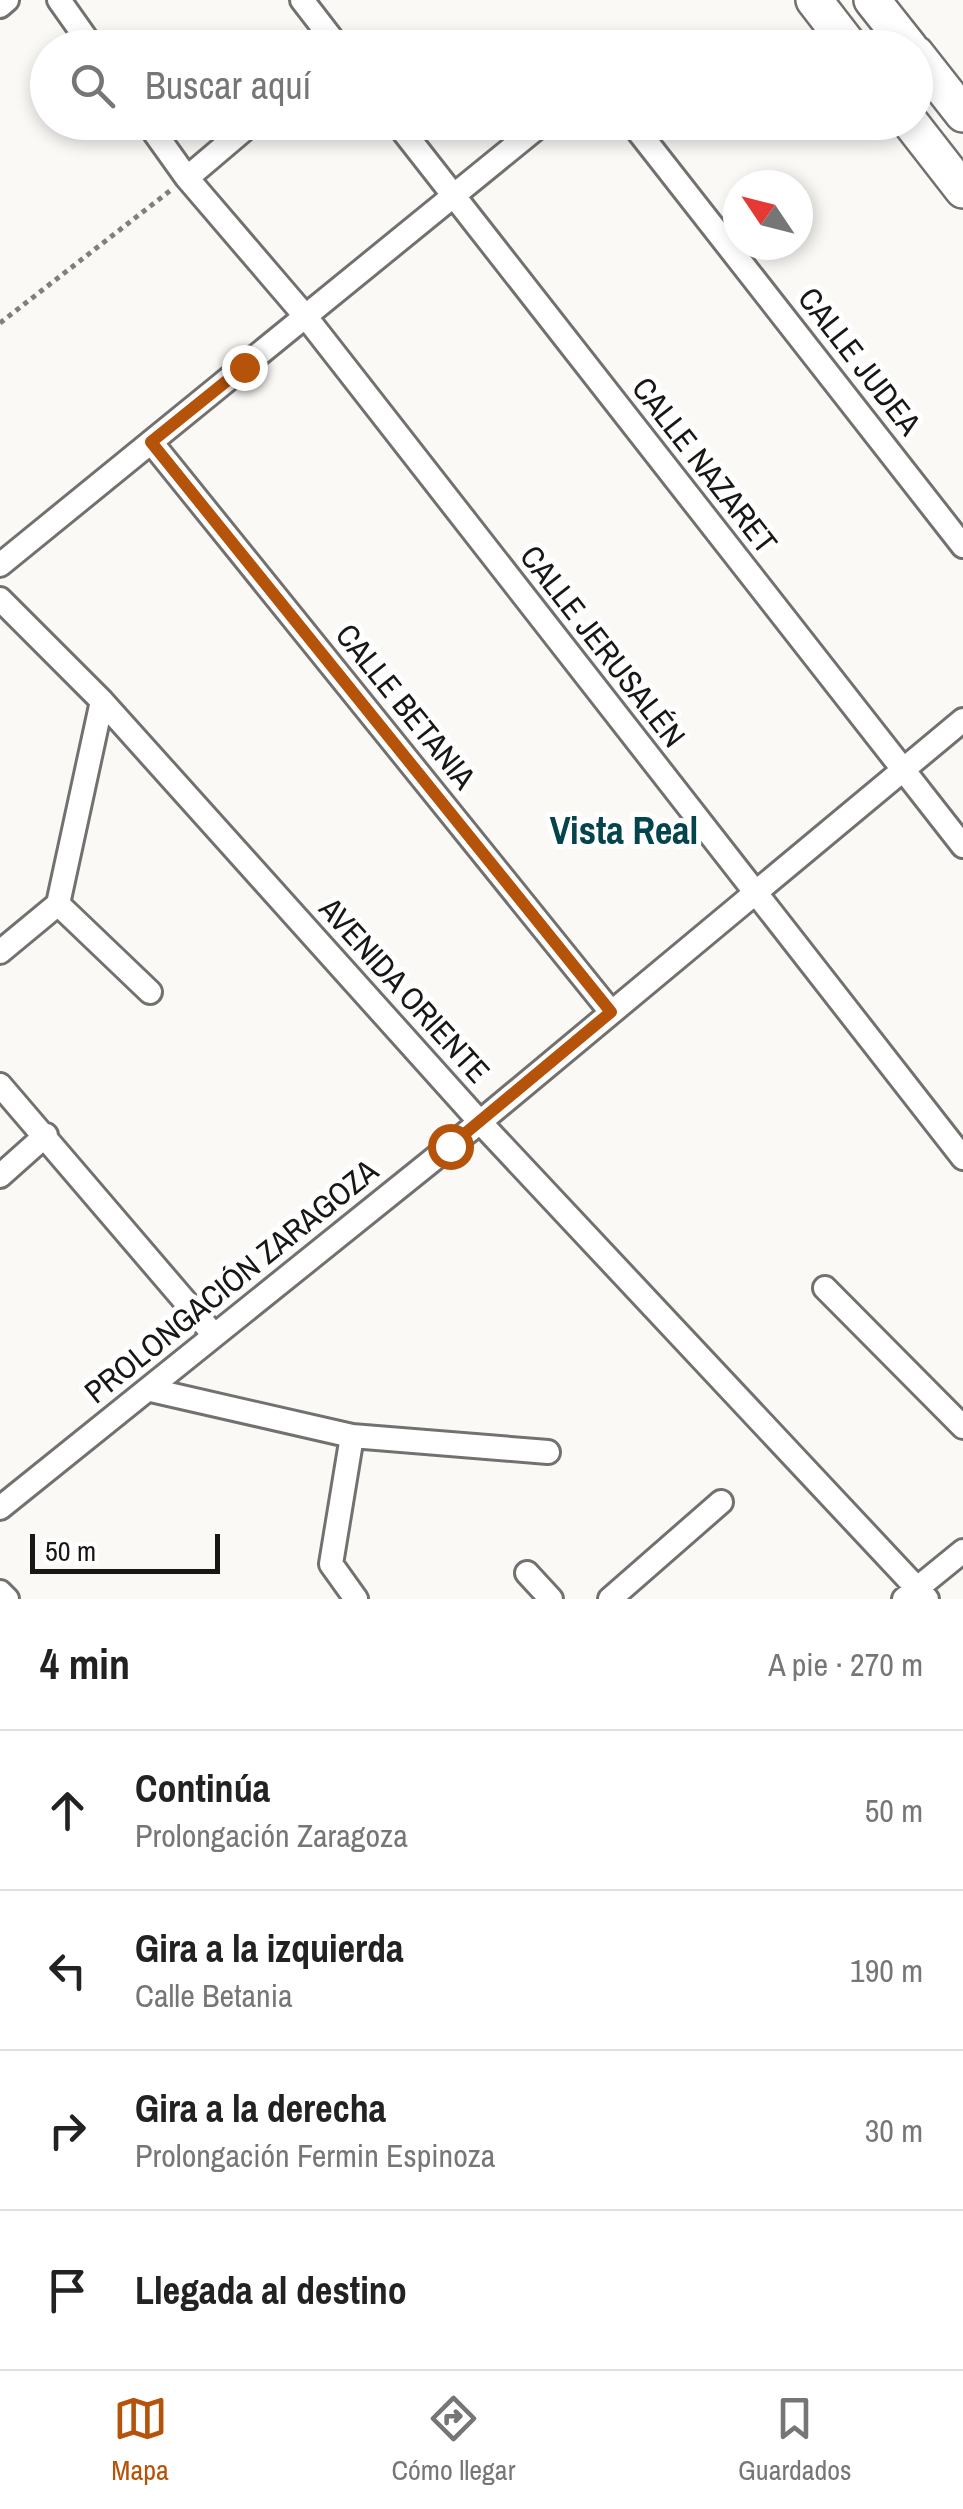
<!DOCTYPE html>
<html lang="es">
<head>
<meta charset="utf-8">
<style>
  :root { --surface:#fff; --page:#f6f6f6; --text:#222; --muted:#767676; --line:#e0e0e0; --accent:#b45309 }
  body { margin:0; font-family:"Archivo Narrow",sans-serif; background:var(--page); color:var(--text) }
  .compass { position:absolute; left:723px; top:170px; width:90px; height:90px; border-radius:50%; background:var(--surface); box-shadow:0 5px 15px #0003; rotate:305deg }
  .scale { position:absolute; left:30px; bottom:25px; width:190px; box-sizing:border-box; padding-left:10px; border:5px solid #181716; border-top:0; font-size:28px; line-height:35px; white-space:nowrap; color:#181716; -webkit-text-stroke:8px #fff; paint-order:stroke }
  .stop { position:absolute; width:30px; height:30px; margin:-22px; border:8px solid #b45309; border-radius:50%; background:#fff }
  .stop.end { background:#b45309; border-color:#fff; box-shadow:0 2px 10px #0008 }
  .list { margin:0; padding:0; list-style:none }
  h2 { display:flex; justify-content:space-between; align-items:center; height:130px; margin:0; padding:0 40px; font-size:42px }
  h2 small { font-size:32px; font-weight:400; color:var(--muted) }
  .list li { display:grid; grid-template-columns:65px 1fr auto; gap:30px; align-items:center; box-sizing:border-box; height:160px; padding:0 40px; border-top:2px solid var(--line) }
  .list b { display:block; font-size:38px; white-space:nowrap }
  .list p { margin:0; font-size:32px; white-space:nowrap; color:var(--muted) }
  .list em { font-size:32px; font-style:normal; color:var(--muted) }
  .icon { flex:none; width:55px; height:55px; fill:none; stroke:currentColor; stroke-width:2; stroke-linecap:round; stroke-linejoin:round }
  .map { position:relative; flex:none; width:963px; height:1599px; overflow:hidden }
  .search { position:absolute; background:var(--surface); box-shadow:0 5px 15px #0003; left:30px; right:30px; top:30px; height:110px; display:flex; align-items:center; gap:25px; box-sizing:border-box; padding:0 35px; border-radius:55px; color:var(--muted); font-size:38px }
  .sheet { height:770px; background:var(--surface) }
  nav { display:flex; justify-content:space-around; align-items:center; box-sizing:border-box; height:140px; border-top:2px solid var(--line); background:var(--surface); font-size:28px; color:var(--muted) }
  nav a { display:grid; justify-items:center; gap:5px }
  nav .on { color:var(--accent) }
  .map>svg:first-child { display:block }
</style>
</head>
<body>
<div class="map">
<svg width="963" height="1599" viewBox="0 0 963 1599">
  <rect width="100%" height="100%" fill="#fbf9f6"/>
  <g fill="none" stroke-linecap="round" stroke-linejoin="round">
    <defs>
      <path id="minor" d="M 59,0 L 93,48
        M 302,0 L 339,48
        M 0,6 L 7,0
        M 147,122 L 187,178 L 306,317 L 963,1158
        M 396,122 L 963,846
        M 631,122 L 963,546
        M 187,178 L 253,122
        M 151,442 L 611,1012
        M 0,565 L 544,122
        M 0,599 L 102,701 L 480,1122 L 927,1599
        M 58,904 L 150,992
        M 0,952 L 58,904 L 102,701
        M 0,1085 L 214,1335
        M 0,1176 L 46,1135
        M 825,1288 L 963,1427
        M 151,1390 L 352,1436 L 548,1452
        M 352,1436 L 331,1564 L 356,1599
        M 0,1508 L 480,1122 L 963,720
        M 527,1573 L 551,1599
        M 0,1592 L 7,1599
        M 610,1599 L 721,1502
        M 904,1599 L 963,1551"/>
      <path id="primary" d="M 814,0 L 851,48
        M 872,0 L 910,48
        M 916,54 L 963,114
        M 910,122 L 963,190"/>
    </defs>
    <use href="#minor" stroke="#73716f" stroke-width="28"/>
    <use href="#primary" stroke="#73716f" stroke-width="40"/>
    <path stroke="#817f7d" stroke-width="5" stroke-dasharray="5 5" stroke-linecap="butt" d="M 0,323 L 171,190"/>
    <use href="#minor" stroke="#fff" stroke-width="22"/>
    <use href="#primary" stroke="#fff" stroke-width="35"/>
  </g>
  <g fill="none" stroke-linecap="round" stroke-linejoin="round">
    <path stroke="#b45309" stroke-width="12" d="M 244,367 L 151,442 L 611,1012 L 450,1146"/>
  </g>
  <g text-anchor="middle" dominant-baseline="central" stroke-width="10" stroke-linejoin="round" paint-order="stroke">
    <g font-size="32" fill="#181716" stroke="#fff">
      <text transform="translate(860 361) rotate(52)">CALLE JUDEA</text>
      <text transform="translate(705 465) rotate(52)">CALLE NAZARET</text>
      <text transform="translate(603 646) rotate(52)">CALLE JERUSALÉN</text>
      <text transform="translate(406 706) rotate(51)">CALLE BETANIA</text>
      <text transform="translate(405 990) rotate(48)">AVENIDA ORIENTE</text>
      <text transform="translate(231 1281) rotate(-39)">PROLONGACIÓN ZARAGOZA</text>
    </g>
    <g font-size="38" font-weight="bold" fill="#03444d" stroke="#fff">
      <text x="624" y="830">Vista Real</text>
    </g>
  </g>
</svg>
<svg class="compass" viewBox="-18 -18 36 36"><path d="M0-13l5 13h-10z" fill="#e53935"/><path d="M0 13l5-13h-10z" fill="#767676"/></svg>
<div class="scale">50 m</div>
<div class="stop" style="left:450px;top:1146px"></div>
<div class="stop end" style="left:244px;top:367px"></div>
<div class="search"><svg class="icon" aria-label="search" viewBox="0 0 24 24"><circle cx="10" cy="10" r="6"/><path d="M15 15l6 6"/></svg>Buscar aquí</div>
</div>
<section class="sheet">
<h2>4 min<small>A pie · 270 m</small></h2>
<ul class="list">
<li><svg class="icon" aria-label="ahead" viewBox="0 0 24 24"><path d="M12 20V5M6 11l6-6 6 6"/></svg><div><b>Continúa</b><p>Prolongación Zaragoza</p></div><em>50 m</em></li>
<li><svg class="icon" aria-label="left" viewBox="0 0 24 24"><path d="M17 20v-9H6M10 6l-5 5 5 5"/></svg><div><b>Gira a la izquierda</b><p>Calle Betania</p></div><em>190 m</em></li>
<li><svg class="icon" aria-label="right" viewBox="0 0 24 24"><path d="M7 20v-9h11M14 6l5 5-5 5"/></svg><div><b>Gira a la derecha</b><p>Prolongación Fermin Espinoza</p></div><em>30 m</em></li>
<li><svg class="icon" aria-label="arrive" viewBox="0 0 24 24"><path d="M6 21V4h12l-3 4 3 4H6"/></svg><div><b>Llegada al destino</b></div></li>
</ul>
</section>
<nav>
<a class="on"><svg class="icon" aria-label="map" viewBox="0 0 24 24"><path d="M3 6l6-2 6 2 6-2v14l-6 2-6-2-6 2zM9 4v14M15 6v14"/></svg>Mapa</a>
<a><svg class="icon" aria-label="directions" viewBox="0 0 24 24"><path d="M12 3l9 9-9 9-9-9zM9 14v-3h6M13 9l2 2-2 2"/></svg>Cómo llegar</a>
<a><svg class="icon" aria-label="saved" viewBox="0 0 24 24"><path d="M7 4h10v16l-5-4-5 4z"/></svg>Guardados</a>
</nav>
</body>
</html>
